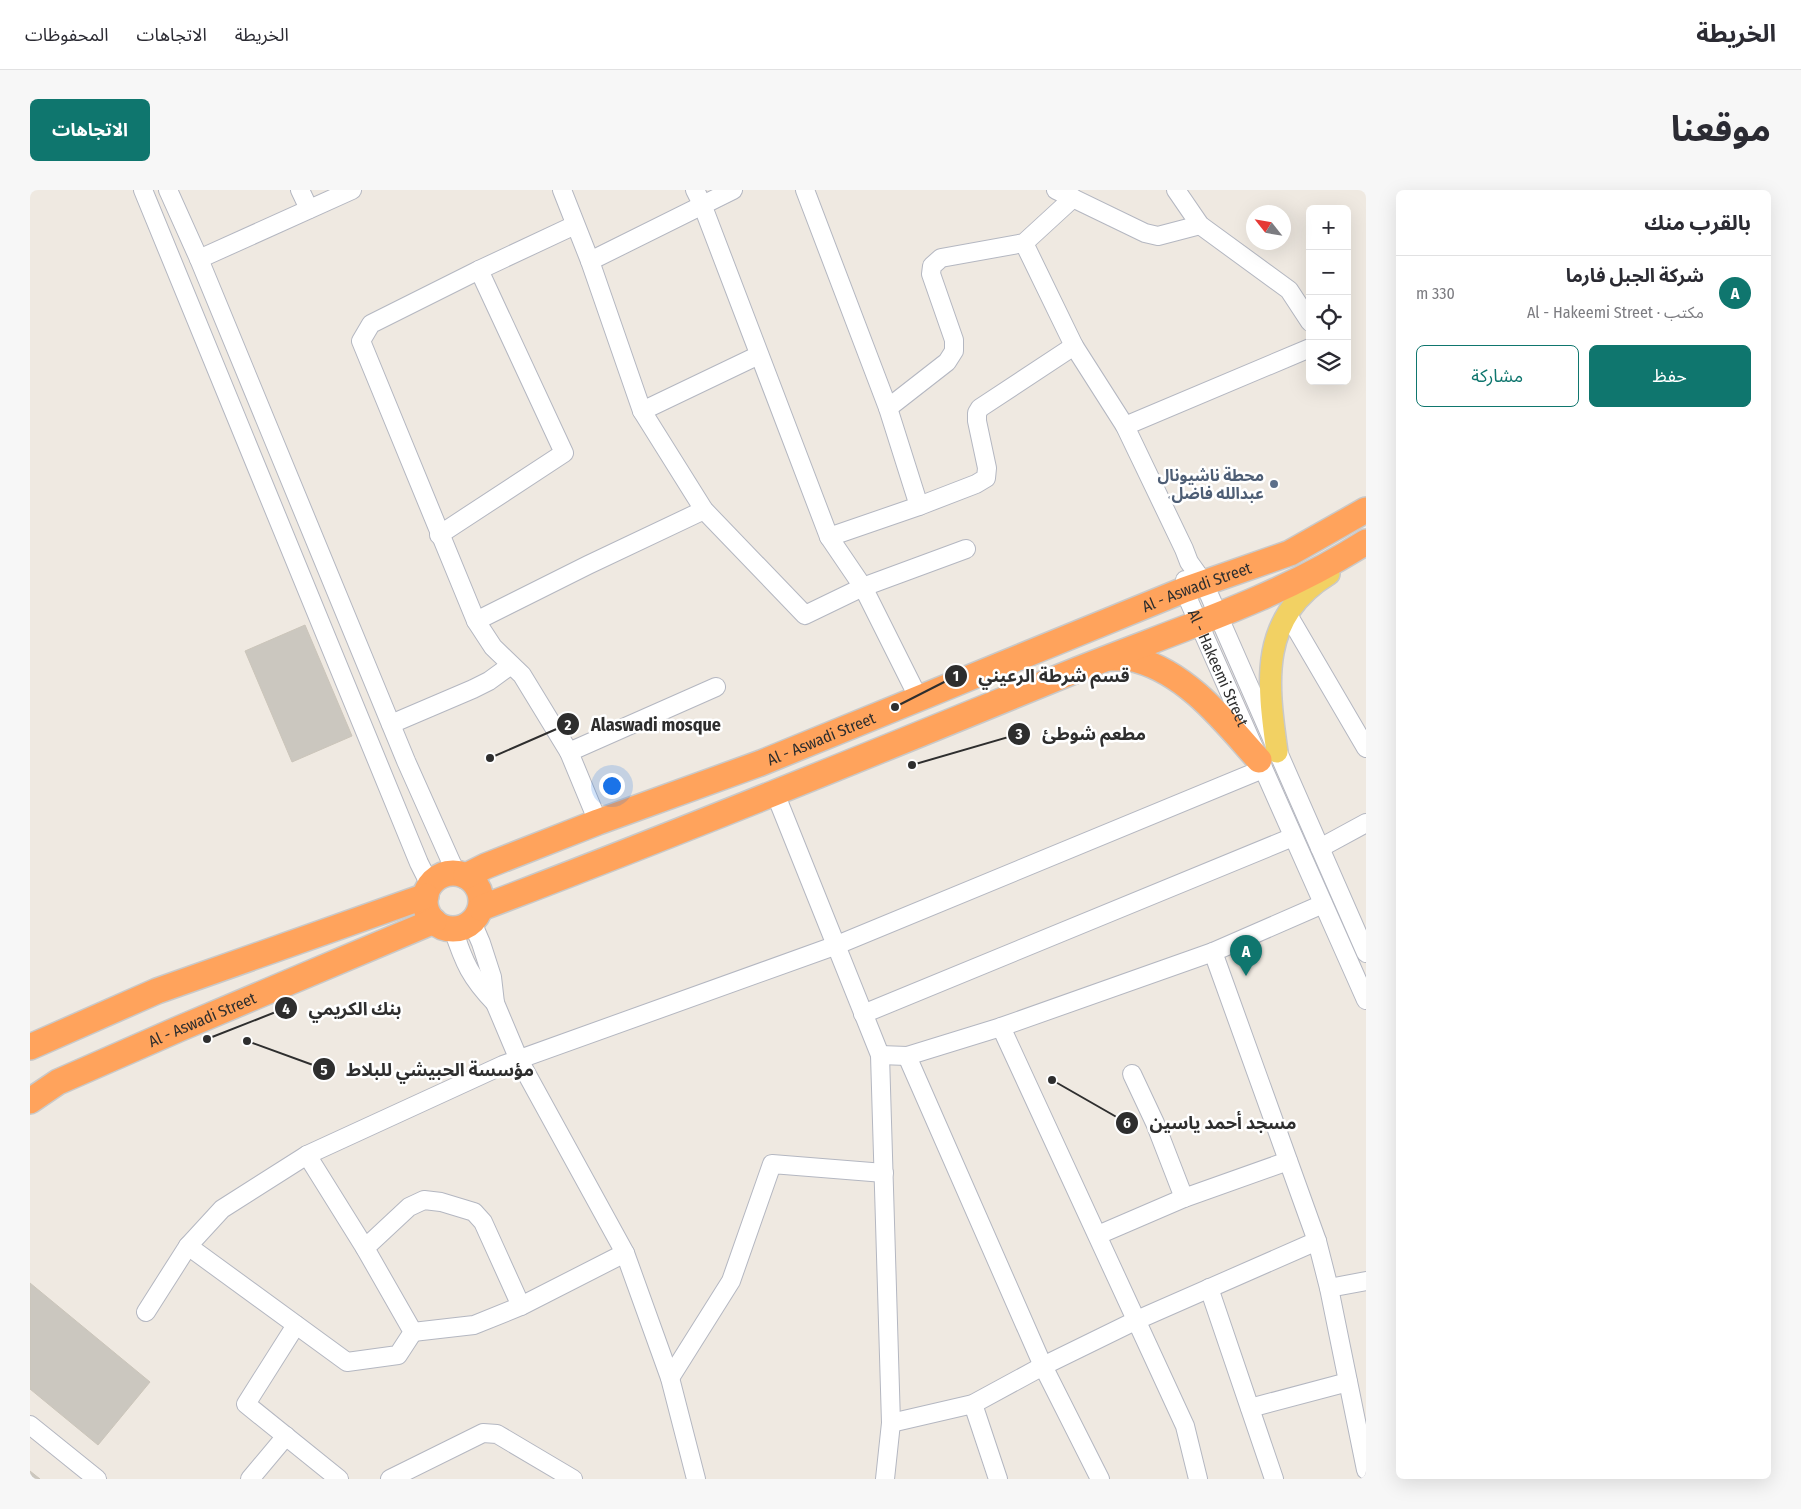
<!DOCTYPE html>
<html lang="ar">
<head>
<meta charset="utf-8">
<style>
  :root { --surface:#fff; --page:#f7f7f7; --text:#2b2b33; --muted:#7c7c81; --line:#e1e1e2; --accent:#0f766e }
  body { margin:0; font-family:"Fira Sans Condensed","Noto Sans Arabic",sans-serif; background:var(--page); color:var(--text); direction:rtl }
  .controls { position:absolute; right:15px; top:15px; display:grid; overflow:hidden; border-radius:8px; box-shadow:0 5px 20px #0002 }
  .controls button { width:45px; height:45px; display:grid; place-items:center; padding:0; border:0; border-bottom:1px solid var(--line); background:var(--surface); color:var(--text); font:25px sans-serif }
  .compass { position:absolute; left:1216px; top:15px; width:45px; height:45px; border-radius:50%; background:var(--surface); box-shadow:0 5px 20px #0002; rotate:301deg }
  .you { position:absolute; left:581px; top:595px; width:18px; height:18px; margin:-12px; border:4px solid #fff; border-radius:50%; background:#1a73e8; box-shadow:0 0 0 8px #1a73e833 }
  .badge { display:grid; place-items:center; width:32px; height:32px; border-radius:50%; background:var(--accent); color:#fff; font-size:16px; font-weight:700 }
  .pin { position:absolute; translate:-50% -41px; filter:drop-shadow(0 1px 2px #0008) }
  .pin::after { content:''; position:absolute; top:26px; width:18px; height:15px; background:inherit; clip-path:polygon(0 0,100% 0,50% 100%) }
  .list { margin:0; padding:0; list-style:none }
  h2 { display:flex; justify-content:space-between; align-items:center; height:65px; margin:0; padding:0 20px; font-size:21px }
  h2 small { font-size:16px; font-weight:400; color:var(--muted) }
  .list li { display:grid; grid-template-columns:32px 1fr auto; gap:15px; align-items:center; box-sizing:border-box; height:75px; padding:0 20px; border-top:1px solid var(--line) }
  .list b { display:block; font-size:19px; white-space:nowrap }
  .list p { margin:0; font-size:16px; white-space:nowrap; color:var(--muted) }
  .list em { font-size:16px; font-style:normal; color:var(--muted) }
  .actions { display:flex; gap:10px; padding:15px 20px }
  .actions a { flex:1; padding:11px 0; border:1px solid var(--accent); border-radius:8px; text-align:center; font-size:18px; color:var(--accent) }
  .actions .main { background:var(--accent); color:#fff }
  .icon { flex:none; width:28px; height:28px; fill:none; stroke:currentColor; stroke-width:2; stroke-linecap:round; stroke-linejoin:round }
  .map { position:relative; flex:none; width:1336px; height:1289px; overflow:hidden; direction:ltr; border-radius:8px }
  header { display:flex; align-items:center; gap:30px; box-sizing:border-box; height:70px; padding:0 25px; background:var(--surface); border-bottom:1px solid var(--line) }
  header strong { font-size:24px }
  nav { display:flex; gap:28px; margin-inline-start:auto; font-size:18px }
  .intro { display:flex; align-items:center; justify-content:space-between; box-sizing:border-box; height:120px; padding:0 30px }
  h1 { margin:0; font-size:35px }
  .button { padding:12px 22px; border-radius:8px; background:var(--accent); color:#fff; font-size:18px; font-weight:700 }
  main { display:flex; gap:30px; padding:0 30px }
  aside { flex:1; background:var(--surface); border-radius:8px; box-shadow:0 5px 20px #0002 }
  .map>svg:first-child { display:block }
</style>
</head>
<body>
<header>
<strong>الخريطة</strong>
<nav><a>الخريطة</a><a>الاتجاهات</a><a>المحفوظات</a></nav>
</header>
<div class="intro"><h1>موقعنا</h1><a class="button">الاتجاهات</a></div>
<main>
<aside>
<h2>بالقرب منك<small></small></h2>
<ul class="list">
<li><span class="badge">A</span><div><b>شركة الجبل فارما</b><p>مكتب · Al - Hakeemi Street</p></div><em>330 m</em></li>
</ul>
<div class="actions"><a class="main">حفظ</a><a>مشاركة</a></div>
</aside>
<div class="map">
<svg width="1336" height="1289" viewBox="0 0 1336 1289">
  <rect width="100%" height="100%" fill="#efe9e1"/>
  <path fill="#cbc7bf" stroke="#cbc5ba" d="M 275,435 L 322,546 L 262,572 L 215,461 Z
    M 0,1093 L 120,1192 L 68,1255 L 0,1199 Z
    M 0,1281 L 10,1289 L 0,1289 Z"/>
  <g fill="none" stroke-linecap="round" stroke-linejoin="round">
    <defs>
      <g id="minor">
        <path d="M 113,0 L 389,673 L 400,695"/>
        <path d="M 138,0 L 169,69 L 376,571 L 426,683"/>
        <path d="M 270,0 L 279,19"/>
        <path d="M 532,0 L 560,71 L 612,221 L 674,320 L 775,425 L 833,397 L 936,359"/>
        <path d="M 665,0 L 672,14 L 799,347 L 833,397 L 889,509"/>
        <path d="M 775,0 L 858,218 L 889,316"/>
        <path d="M 1026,0 L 1115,43 L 1128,46 L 1170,35"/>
        <path d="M 1146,0 L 1170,35 L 1259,100 L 1280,132"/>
        <path d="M 994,53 L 1044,156 L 1095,236 L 1154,359 L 1159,372 L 1174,393 L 1336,763"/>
        <path d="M 169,69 L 322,0"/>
        <path d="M 560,71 L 703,0"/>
        <path d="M 858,218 L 917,172 L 924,161 L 924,150 L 901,84 L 902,76 L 911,68 L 994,53 L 1043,8"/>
        <path d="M 612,221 L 729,165"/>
        <path d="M 1095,236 L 1280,158"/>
        <path d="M 409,345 L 534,263 L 449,80"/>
        <path d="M 799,347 L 889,316 L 946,294 L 956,288 L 957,278 L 947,231 L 947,223 L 950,218 L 1044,156"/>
        <path id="s1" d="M 1155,390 L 1154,400 L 1336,810"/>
        <path d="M 1257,423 L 1336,558"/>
        <path d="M 446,431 L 558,375 L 674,320"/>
        <path d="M 361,534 L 443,499 L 459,491 L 481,475"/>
        <path d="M 539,562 L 492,485 L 463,457 L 446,431 L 331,151 L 341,134 L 449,80 L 545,35"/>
        <path d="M 745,603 L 850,865 L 861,1233 L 855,1289"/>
        <path d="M 568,632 L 539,562 L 686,497"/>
        <path d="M 1290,658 L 1336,633"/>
        <path d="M 1293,714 L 1183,762 L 1287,1051 L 1299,1098 L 1336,1280"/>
        <path d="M 442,732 L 451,753 L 462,787 L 465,813 L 489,870 L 595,1063 L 640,1188 L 666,1289"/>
        <path d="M 423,739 C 434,773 441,788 465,813"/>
        <path d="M 833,824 L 1263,647"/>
        <path d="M 971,837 L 1155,1236 L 1168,1289"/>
        <path d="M 850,865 L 877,866 L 971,837 L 1183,762"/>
        <path d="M 877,866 L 1013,1176 L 1070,1289"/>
        <path d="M 1102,884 L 1125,933 L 1154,1008"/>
        <path d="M 1068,1045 L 1154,1008 L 1258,971"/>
        <path d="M 158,1056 L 317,1172 L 368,1165 L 383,1142 L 335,1058 L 277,965"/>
        <path d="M 335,1058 L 379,1017 L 394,1010 L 411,1012 L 444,1022 L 453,1032 L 491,1116 L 595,1063"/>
        <path d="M 1179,1098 L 1244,1289"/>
        <path d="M 1299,1098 L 1336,1091"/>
        <path d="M 116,1122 L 158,1056 L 192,1019 L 277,965 L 473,875 L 807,755 L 1233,579"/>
        <path d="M 266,1135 L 216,1214 L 309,1289"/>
        <path d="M 383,1142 L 444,1135 L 491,1116"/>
        <path d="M 640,1188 L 701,1091 L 742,974 L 854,983"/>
        <path d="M 943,1214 L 968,1289"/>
        <path d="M 1220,1218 L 1318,1192"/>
        <path d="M 861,1233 L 943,1214 L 1013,1176 L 1107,1130 L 1287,1051"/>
        <path d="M 0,1235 L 67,1289"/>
        <path d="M 220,1289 L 256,1246"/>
        <path d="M 360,1289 L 453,1243 L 467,1244 L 543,1289"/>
      </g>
      <path id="major" d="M 1247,562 C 1237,491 1229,427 1299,384"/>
      <g id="highway">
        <path d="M 1080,468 C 1088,468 1098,467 1107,470 C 1158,484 1195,532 1229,570"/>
        <circle cx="423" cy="711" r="28"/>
        <path id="s2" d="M 436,686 L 456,676 L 568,632 L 731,573 L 1154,400 L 1260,363 L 1336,320"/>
        <path d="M 451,718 C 646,644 839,565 1032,486 C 1134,444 1243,412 1336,352"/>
        <path d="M 0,857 L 127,801 L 396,706"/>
        <path id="s3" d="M 0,911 L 28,892 L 151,838 L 404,731"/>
      </g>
    </defs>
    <use href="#minor" stroke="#b4b7c1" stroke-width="20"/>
    <use href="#major" stroke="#c9c9c9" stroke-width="24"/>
    <use href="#highway" stroke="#c9c9c9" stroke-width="28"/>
    <use href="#minor" stroke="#fff" stroke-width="18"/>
    <use href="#major" stroke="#f2d163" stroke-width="21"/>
    <use href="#highway" stroke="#ffa35c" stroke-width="25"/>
  </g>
  <circle fill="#5c6f8a" stroke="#fff" stroke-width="2" cx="1244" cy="294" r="5"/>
  <g text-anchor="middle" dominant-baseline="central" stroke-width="5" stroke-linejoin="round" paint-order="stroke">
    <g font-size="16" font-weight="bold" fill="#4e5e75" stroke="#fff" text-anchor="end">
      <text x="1234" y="285">محطة ناشيونال<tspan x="1234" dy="18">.عبدالله فاضل</tspan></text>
    </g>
    <g font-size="16" fill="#2e2e2e" stroke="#fff">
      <text stroke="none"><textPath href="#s2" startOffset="786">Al - Aswadi Street</textPath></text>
      <text stroke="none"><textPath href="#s1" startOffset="95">Al - Hakeemi Street</textPath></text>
      <text stroke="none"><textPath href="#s2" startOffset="381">Al - Aswadi Street</textPath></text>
      <text stroke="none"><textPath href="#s3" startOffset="191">Al - Aswadi Street</textPath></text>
    </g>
  </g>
  <path fill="none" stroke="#2e2e2e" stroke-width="2" d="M865 517L926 486M460 568L538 534M882 575L989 544M177 849L256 818M217 851L294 879M1022 890L1097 933"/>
  <g fill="#2e2e2e" stroke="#fff" stroke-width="2">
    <circle cx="865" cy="517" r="5"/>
    <circle cx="460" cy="568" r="5"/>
    <circle cx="882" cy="575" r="5"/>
    <circle cx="177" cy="849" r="5"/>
    <circle cx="217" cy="851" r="5"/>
    <circle cx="1022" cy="890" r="5"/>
    <circle cx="926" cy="486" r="12"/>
    <circle cx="538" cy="534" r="12"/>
    <circle cx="989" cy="544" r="12"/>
    <circle cx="256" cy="818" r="12"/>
    <circle cx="294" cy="879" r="12"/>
    <circle cx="1097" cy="933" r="12"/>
  </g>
  <g font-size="15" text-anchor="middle" font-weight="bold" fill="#fff">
    <text x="926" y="491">1</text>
    <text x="538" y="540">2</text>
    <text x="989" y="549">3</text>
    <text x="256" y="824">4</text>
    <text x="294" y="885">5</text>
    <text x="1097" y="938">6</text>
  </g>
  <g font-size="18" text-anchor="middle" font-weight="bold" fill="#2e2e2e" stroke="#fff" stroke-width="5" stroke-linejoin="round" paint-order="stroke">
    <text x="1024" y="492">قسم شرطة الرعيني</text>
    <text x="626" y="541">Alaswadi mosque</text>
    <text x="1064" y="550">مطعم شوطئ</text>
    <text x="325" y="825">بنك الكريمي</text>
    <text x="410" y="886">مؤسسة الحبيشي للبلاط</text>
    <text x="1193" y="939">مسجد أحمد ياسين</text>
  </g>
</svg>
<div class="controls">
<button>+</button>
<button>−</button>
<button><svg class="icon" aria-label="locate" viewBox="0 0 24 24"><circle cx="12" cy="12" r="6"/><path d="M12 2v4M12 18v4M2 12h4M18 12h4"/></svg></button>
<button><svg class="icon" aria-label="layers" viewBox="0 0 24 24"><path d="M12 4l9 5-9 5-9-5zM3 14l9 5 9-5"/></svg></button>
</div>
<svg class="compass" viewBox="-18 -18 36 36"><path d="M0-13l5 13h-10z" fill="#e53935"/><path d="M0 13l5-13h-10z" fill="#7c7c81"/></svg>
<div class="you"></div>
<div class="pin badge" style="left:1216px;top:786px">A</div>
</div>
</main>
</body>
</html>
